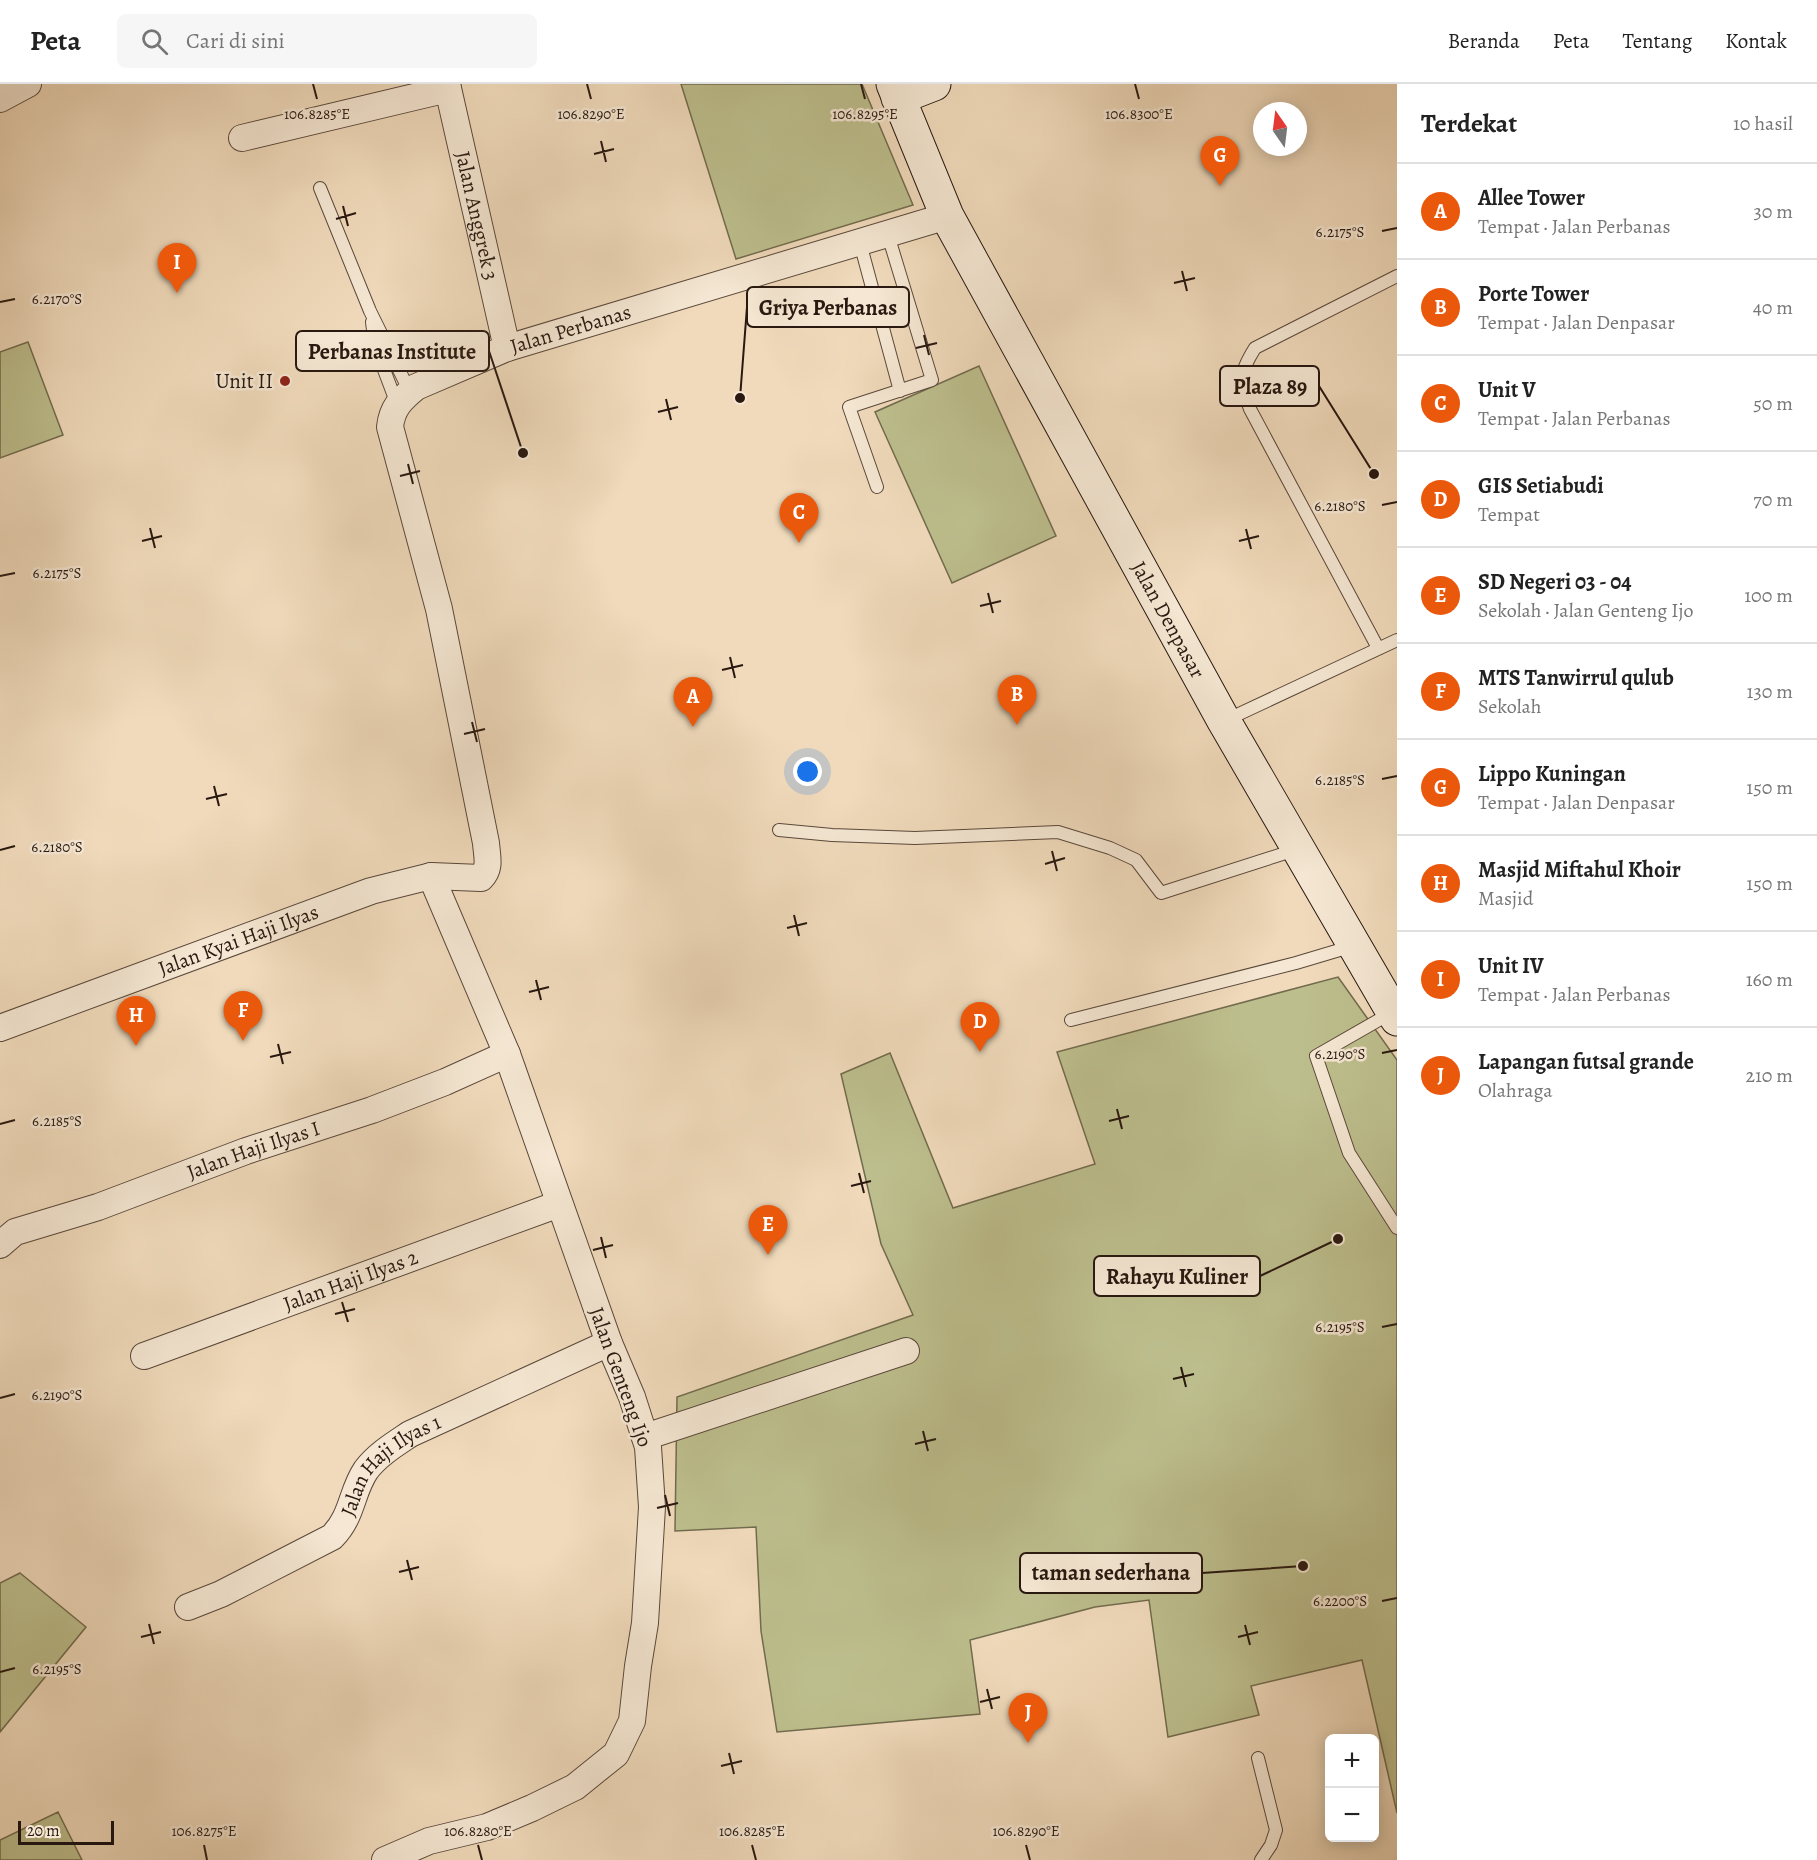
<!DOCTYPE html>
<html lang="id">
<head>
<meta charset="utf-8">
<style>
  :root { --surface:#fff; --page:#f6f6f6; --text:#222; --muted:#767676; --line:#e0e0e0; --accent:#ea580c }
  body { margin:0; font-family:Alegreya,serif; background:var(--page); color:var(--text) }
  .controls { position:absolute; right:18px; bottom:18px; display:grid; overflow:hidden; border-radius:9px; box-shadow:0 3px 15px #0003 }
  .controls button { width:54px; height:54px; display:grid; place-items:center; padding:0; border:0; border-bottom:2px solid var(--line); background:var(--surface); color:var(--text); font:30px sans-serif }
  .compass { position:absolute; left:1253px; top:18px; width:54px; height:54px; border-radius:50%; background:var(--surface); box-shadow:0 3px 15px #0003; rotate:346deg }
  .scale { position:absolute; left:18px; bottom:15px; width:96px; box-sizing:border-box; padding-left:6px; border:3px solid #281810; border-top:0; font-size:16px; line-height:21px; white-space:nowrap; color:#281810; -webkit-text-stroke:4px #f5e7d3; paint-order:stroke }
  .you { position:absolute; left:808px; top:688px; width:21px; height:21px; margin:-15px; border:4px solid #fff; border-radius:50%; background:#1a73e8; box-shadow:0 0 0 9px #1a73e833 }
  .badge { display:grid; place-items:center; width:39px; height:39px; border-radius:50%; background:var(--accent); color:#fff; font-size:20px; font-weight:700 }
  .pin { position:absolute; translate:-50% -50px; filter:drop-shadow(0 2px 3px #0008) }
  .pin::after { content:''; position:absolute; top:32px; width:21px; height:18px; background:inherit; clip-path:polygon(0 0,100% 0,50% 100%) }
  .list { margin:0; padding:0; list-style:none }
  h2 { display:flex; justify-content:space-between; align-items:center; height:78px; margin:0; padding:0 24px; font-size:26px }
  h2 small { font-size:20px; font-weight:400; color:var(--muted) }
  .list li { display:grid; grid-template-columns:39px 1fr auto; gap:18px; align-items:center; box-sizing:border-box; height:96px; padding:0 24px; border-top:2px solid var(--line) }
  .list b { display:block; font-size:22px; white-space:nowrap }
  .list p { margin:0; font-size:20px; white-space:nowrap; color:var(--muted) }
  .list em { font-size:20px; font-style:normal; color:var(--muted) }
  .icon { flex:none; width:33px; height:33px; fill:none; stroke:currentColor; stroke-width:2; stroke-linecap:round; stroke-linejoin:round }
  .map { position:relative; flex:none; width:1397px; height:1776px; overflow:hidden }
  header { display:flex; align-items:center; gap:36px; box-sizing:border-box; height:84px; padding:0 30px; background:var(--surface); border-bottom:2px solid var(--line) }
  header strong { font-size:28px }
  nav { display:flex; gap:33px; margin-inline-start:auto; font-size:21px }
  .search { width:420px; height:54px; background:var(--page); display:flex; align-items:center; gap:15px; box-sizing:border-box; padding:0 21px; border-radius:9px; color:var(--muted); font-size:22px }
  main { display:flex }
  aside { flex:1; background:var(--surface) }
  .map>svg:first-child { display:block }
</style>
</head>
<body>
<header>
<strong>Peta</strong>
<div class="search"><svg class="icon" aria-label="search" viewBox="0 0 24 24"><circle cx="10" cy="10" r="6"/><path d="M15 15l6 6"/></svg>Cari di sini</div>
<nav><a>Beranda</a><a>Peta</a><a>Tentang</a><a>Kontak</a></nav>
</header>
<main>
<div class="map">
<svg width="1397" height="1776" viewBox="0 0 1397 1776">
  <rect width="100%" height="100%" fill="#f0dabb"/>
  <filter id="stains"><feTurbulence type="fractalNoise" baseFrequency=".00333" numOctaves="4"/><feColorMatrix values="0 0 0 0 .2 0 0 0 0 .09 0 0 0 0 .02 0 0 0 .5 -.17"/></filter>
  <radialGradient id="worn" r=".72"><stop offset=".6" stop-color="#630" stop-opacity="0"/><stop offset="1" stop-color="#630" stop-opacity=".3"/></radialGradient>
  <path fill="#bdbe8d" stroke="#726b4e" stroke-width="1.5" d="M 681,0 L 862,0 L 913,121 L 736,175 Z
    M 28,258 L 63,351 L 0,374 L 0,268 Z
    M 979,282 L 1056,452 L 952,499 L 875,328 Z
    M 1338,893 L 1397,976 L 1397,1729 L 1362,1576 L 1251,1602 L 1259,1631 L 1168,1653 L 1149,1516 L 1095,1523 L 970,1556 L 980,1630 L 777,1648 L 761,1547 L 756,1443 L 675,1447 L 677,1313 L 913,1231 L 881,1160 L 841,990 L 890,969 L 953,1124 L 1095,1080 L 1057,968 Z
    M 20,1489 L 86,1543 L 0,1648 L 0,1499 Z
    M 58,1728 L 82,1776 L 0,1776 L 0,1756 Z"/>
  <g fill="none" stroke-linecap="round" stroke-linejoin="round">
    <defs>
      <path id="lane" d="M 320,104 L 370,227 L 410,308
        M 860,159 L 900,307
        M 372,238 L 375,262 L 397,320
        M 877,403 L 849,323 L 932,296 L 888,151
        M 1378,564 L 1250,325 C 1240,296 1238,291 1255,264 L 1397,192
        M 1224,637 L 1397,556
        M 779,746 L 832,751 L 915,754 L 1058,748 L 1110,764 L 1136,776 L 1161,809 L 1298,765
        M 1391,929 L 1316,972 L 1349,1069 L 1397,1144
        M 1071,936 L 1296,879 L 1353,862
        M 1258,1674 L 1276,1746 L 1271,1761 L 1261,1776"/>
      <g id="street">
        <path id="s1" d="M 447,0 L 507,264"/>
        <path d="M 0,15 L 28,0"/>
        <path d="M 242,54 L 448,5"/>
        <path id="s2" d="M 0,944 L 371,807 L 431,792 L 481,794 C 491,784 487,773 486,759 L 439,525 L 390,343 C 392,324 401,315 416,303 L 507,264 L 947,132"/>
        <path id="s3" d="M 0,1161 L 15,1148 L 98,1123 L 246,1067 L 372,1026 L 445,998 L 507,970"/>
        <path id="s4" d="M 144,1272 L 559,1120"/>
        <path d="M 645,1353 L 906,1267"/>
        <path id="s5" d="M 188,1523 L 221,1510 L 332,1453 C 353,1432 351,1408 366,1386 C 377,1371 395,1360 410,1350 L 609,1259"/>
        <path d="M 385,1776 L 429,1757 L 487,1743 L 532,1724 L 575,1703 L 616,1670 L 632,1637 L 638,1582 L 645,1539 L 652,1423 L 648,1363 L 632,1313 L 609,1259 L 507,970 L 431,792"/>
      </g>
      <g id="secondary">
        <path id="s6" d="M 893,0 L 947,132 L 1224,637 L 1397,935"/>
        <path d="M 898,14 L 934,0"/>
      </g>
    </defs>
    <use href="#lane" stroke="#5a483b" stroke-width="14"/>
    <use href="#street" stroke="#5a483b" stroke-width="28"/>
    <use href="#secondary" stroke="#281810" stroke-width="35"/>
    <use href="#lane" stroke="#f5e7d3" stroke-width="12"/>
    <use href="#street" stroke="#f5e7d3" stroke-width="26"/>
    <use href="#secondary" stroke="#f5e7d3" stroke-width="33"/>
  </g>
  <path fill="none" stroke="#281810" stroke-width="2" d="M 313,0 L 317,15M 587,0 L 591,15M 861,0 L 865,15M 1135,0 L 1139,15M 601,57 L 606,78M 594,70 L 614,65M 343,122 L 348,142M 336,135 L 356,129M 1382,147 L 1397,144M 1182,187 L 1187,207M 1174,199 L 1195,194M 0,218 L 15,215M 924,251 L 929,271M 916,264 L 937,259M 666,315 L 671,336M 658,328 L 678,323M 408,380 L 413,400M 400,392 L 420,387M 1382,421 L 1397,418M 150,444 L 155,464M 1246,445 L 1251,465M 142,457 L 162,452M 1239,457 L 1259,452M 0,492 L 15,489M 988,509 L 993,529M 980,522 L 1001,517M 730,573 L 735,594M 722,586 L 743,581M 472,638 L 477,658M 464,650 L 485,645M 1382,695 L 1397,692M 214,702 L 219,722M 206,715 L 227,710M 0,766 L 15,762M 1052,767 L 1057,787M 1045,780 L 1065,774M 794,831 L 799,852M 787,844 L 807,839M 536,896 L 541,916M 529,908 L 549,903M 278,960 L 283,980M 1382,969 L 1397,966M 270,973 L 291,968M 1117,1025 L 1122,1045M 1109,1037 L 1129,1032M 0,1040 L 15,1036M 859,1089 L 864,1109M 851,1102 L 871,1097M 601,1153 L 606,1174M 593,1166 L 613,1161M 342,1218 L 348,1238M 335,1230 L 355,1225M 1382,1243 L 1397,1240M 1181,1283 L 1186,1303M 1173,1295 L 1194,1290M 0,1314 L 15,1310M 923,1347 L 928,1367M 915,1360 L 936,1355M 665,1411 L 670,1432M 657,1424 L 678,1419M 407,1476 L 412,1496M 399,1488 L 419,1483M 1382,1517 L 1397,1514M 149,1540 L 154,1560M 1245,1541 L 1250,1561M 141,1553 L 161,1548M 1238,1553 L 1258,1548M 0,1588 L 15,1584M 987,1605 L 992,1625M 980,1618 L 1000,1613M 729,1669 L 734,1690M 721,1682 L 742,1677M 204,1761 L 207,1776M 478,1761 L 482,1776M 752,1761 L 756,1776M 1026,1761 L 1030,1776"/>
  <circle fill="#8f2418" stroke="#f5e7d3" stroke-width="2" cx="285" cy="297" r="6"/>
  <g text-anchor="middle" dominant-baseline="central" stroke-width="5" stroke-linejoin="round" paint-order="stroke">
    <g font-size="21" fill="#281810" stroke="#f5e7d3">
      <text stroke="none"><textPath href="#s1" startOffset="135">Jalan Anggrek 3</textPath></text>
      <text stroke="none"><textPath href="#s2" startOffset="1186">Jalan Perbanas</textPath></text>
      <text stroke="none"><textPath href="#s6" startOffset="603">Jalan Denpasar</textPath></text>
      <text stroke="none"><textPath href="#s2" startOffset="254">Jalan Kyai Haji Ilyas</textPath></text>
      <text stroke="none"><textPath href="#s3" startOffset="272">Jalan Haji Ilyas I</textPath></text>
      <text stroke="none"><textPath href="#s4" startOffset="220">Jalan Haji Ilyas 2</textPath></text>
      <text transform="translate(621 1293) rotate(70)">Jalan Genteng Ijo</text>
      <text stroke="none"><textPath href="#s5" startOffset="256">Jalan Haji Ilyas 1</textPath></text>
    </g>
    <g font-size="21" fill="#281810" stroke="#f5e7d3" text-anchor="end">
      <text x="273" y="297">Unit II</text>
    </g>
  </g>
  <g font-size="15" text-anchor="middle" fill="#281810" stroke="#f5e7d3" stroke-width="5" stroke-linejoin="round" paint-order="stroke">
    <text x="317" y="35">106.8285°E</text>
    <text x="591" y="35">106.8290°E</text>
    <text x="865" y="35">106.8295°E</text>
    <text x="1139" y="35">106.8300°E</text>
    <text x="1340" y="153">6.2175°S</text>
    <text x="57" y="220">6.2170°S</text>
    <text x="1340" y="427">6.2180°S</text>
    <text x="57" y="494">6.2175°S</text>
    <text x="1340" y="701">6.2185°S</text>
    <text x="57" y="768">6.2180°S</text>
    <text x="1340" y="975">6.2190°S</text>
    <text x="57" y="1042">6.2185°S</text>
    <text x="1340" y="1248">6.2195°S</text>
    <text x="57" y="1316">6.2190°S</text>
    <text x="1340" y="1522">6.2200°S</text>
    <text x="57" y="1590">6.2195°S</text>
    <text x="204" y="1752">106.8275°E</text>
    <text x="478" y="1752">106.8280°E</text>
    <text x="752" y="1752">106.8285°E</text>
    <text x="1026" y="1752">106.8290°E</text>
  </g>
  <path fill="none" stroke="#281810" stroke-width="2" d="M740 314L747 223M523 369L489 267M1374 390L1319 302M1338 1155L1260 1192M1303 1482L1202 1489"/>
  <g fill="#281810" stroke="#f5e7d3" stroke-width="2">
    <circle cx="740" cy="314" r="6"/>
    <circle cx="523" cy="369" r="6"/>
    <circle cx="1374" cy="390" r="6"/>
    <circle cx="1338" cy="1155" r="6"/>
    <circle cx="1303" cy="1482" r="6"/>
  </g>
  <g fill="#f5e7d3" stroke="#281810" stroke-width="2">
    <rect x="747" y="203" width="162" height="40" rx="6"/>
    <rect x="296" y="247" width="193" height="40" rx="6"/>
    <rect x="1220" y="282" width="99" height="40" rx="6"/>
    <rect x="1094" y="1172" width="166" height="40" rx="6"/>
    <rect x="1020" y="1469" width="182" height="40" rx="6"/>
  </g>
  <g font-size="22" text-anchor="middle" font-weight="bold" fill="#281810">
    <text x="828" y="231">Griya Perbanas</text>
    <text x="392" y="275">Perbanas Institute</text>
    <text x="1270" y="310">Plaza 89</text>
    <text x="1177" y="1200">Rahayu Kuliner</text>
    <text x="1111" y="1496">taman sederhana</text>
  </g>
  <rect width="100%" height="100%" filter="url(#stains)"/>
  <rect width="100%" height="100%" fill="url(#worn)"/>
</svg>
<div class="controls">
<button>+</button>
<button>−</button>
</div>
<svg class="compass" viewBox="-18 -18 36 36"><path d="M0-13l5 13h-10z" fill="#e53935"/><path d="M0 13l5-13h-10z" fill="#767676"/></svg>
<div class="scale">20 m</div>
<div class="you"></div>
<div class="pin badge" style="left:693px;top:643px">A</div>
<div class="pin badge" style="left:1017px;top:641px">B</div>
<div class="pin badge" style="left:799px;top:459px">C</div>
<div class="pin badge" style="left:980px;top:968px">D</div>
<div class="pin badge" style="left:768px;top:1171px">E</div>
<div class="pin badge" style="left:243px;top:957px">F</div>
<div class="pin badge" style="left:1220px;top:102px">G</div>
<div class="pin badge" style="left:136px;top:962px">H</div>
<div class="pin badge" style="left:177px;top:209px">I</div>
<div class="pin badge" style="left:1028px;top:1659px">J</div>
</div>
<aside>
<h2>Terdekat<small>10 hasil</small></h2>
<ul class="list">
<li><span class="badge">A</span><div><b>Allee Tower</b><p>Tempat · Jalan Perbanas</p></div><em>30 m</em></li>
<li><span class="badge">B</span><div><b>Porte Tower</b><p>Tempat · Jalan Denpasar</p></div><em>40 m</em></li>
<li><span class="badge">C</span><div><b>Unit V</b><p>Tempat · Jalan Perbanas</p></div><em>50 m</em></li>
<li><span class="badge">D</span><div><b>GIS Setiabudi</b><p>Tempat</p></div><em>70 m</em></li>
<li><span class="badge">E</span><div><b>SD Negeri 03 - 04</b><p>Sekolah · Jalan Genteng Ijo</p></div><em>100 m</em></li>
<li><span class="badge">F</span><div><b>MTS Tanwirrul qulub</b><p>Sekolah</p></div><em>130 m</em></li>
<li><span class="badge">G</span><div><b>Lippo Kuningan</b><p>Tempat · Jalan Denpasar</p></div><em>150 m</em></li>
<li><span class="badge">H</span><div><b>Masjid Miftahul Khoir</b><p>Masjid</p></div><em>150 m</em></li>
<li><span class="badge">I</span><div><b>Unit IV</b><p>Tempat · Jalan Perbanas</p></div><em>160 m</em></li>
<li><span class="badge">J</span><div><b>Lapangan futsal grande</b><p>Olahraga</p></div><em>210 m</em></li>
</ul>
</aside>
</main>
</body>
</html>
